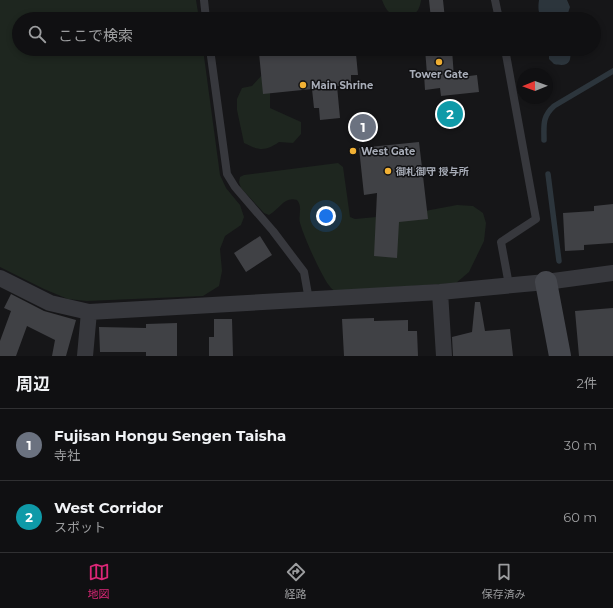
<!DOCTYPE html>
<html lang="ja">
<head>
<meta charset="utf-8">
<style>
  :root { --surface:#101012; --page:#19191b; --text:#f1f3f6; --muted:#9c9d9f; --line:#303032; --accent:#db2777 }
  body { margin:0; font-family:Montserrat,"Noto Sans JP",sans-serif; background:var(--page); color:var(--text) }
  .compass { position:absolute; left:517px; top:68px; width:36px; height:36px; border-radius:50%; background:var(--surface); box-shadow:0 2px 6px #0003; rotate:269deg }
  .you { position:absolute; left:326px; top:216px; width:14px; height:14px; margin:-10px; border:3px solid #fff; border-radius:50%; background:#1a73e8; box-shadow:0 0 0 6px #1a73e833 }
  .badge { display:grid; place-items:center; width:26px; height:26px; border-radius:50%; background:var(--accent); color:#fff; font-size:13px; font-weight:700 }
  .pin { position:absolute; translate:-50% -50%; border:2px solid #fff; box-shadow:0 1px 4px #0006 }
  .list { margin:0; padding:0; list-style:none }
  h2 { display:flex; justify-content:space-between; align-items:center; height:52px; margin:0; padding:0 16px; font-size:17px }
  h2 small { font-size:13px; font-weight:400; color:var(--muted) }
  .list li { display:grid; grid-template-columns:26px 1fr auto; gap:12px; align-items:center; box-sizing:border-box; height:72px; padding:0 16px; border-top:1px solid var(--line) }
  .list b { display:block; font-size:15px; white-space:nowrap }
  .list p { margin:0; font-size:13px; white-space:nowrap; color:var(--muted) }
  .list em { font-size:13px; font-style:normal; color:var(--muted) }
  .icon { flex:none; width:22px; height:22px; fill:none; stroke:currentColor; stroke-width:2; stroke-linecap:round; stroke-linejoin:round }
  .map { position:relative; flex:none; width:613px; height:356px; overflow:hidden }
  .search { position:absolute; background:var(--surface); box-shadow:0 2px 6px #0003; left:12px; right:12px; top:12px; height:44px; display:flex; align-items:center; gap:10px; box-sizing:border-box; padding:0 14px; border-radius:22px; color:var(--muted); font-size:15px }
  .sheet { height:196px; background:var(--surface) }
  nav { display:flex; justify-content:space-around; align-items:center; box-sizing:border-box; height:56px; border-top:1px solid var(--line); background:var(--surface); font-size:11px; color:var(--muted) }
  nav a { display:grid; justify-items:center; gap:2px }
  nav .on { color:var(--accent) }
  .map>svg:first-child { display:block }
</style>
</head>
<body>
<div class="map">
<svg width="613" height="356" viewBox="0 0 613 356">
  <rect width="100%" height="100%" fill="#161618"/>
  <path fill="#1e261f" d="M 0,0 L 196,0 L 199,19 L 19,19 L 19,49 L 203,49 L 220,175 L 226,188 L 240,205 L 244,217 L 241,225 L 225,236 L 220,249 L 222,271 L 219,286 L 203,296 L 87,301 L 68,299 L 44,289 L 0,267 Z
    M 382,0 L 421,0 L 421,1 C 419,10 417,14 408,16 C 394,20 386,12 382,0 Z
    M 262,75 L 270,84 L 270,108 L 301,122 L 301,134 L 293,143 L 279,142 C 265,152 258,150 244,143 L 237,110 L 237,99 L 242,88 L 252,86 Z
    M 338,163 L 343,167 L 350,217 L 355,219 L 409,214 L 457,205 L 473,206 L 483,213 L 486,223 L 484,241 L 469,272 L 456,283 L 336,291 C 334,290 333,290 331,288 C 322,278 304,237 300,223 C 298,215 303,207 297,200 C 284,196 280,209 269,215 L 264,213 L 241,188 L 239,182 L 240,177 L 244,175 Z"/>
  <path fill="#2c353c" d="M 539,0 L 567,0 L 570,7 L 566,19 L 542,19 C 538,13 538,7 539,0 Z
    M 549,49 L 570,49 C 572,63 568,67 554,64 L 549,59 Z"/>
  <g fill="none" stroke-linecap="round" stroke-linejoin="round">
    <path stroke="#2c353c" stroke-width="5.5" d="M 544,140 C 544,125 542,117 554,106 L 613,71
      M 548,174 L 559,261"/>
  </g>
  <path fill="#404145" d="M 429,0 L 443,0 L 445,19 L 431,19 Z
    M 306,49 L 348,49 L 348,55 L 356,54 L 358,75 L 351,75 L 351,84 L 337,86 L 340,118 L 320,120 L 319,108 L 314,108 L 312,89 L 263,94 L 259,53 Z
    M 425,49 L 452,49 L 454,78 L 477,75 L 479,92 L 441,96 L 440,88 L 425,90 L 424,74 L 427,74 Z
    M 419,142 L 428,219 L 399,222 L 397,258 L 374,256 L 377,193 L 364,195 L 359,148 Z
    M 613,204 L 613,243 L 584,245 L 584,250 L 565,251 L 563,213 L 594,211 L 594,206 Z
    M 260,236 L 272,255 L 246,272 L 234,253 Z
    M 11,294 L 44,311 L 76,320 L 66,356 L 52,356 L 55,340 L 27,326 L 16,356 L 0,356 L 0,341 L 11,311 L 4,308 Z
    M 475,302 L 480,302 L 485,331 L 510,329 L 513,356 L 453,356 L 452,337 L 472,332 Z
    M 613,308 L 613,356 L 579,356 L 575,311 Z
    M 374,318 L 374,321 L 408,320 L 408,331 L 417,331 L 418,356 L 344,356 L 342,319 Z
    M 214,319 L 232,319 L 233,356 L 209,356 L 209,337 L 214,337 Z
    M 177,323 L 177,356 L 146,356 L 146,352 L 100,352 L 99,327 L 146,328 L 146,324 Z"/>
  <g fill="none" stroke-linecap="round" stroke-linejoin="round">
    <path stroke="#37383d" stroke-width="8" d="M 204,0 L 206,19
      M 495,0 L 499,19
      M 210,49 L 227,174 L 235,187 L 273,231 L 304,272 L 309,300
      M 505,49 L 536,219 L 501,242 L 509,285"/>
    <path stroke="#37383d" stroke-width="16" d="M 0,278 L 50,303 L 89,312 L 440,292 L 546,282 L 613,273
      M 440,292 L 444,356
      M 85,356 L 89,312"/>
    <path stroke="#45474d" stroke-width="22" d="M 546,282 L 560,356"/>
  </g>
  <g fill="#f2b134" stroke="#111113" stroke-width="1.5">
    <circle cx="439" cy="62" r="4"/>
    <circle cx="303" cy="85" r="4"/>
    <circle cx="353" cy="151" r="4"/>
    <circle cx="388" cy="171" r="4"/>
  </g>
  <g text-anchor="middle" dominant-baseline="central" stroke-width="3" stroke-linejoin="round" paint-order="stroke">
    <g font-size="10" font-weight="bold" fill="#a8adb8" stroke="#111113" text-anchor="start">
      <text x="439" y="74" text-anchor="middle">Tower Gate</text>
      <text x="311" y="85">Main Shrine</text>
      <text x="361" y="151">West Gate</text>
      <text x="396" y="171">御札御守 授与所</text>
    </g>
  </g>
</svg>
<svg class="compass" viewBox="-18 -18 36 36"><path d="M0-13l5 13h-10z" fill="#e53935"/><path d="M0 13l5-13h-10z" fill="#9c9d9f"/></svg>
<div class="you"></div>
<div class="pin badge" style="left:363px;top:127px;background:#6b7280">1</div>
<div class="pin badge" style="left:450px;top:114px;background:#0f9aa8">2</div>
<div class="search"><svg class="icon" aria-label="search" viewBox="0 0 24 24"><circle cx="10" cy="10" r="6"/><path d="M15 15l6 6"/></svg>ここで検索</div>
</div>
<section class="sheet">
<h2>周辺<small>2件</small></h2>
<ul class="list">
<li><span class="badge" style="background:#6b7280">1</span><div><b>Fujisan Hongu Sengen Taisha</b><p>寺社</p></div><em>30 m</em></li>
<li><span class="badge" style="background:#0f9aa8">2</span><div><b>West Corridor</b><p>スポット</p></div><em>60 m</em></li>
</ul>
</section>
<nav>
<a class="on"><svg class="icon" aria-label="map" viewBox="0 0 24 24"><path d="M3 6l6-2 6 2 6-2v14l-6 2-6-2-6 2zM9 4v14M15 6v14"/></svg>地図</a>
<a><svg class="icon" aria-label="directions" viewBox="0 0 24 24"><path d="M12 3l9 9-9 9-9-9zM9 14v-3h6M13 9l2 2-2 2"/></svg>経路</a>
<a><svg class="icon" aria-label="saved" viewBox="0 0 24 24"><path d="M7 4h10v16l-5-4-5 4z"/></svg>保存済み</a>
</nav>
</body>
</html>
